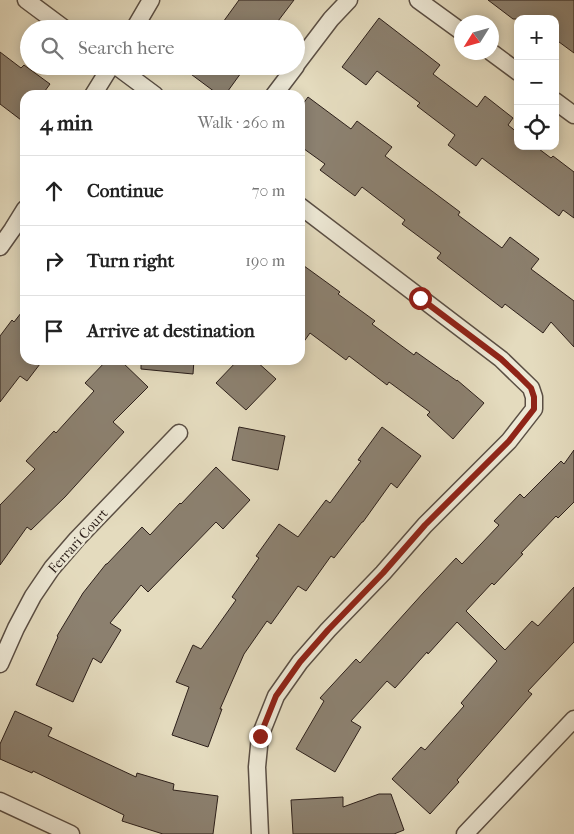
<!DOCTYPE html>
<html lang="en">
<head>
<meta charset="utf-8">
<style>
  :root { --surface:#fff; --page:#f2f2f2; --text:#222; --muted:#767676; --line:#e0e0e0 }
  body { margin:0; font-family:"IM FELL French Canon",serif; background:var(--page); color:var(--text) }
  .controls { position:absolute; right:15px; top:15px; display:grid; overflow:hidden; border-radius:10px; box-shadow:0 2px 12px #0003 }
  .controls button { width:45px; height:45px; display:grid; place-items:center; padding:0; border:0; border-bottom:1px solid var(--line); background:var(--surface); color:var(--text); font:25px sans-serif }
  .compass { position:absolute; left:454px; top:15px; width:45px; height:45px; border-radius:50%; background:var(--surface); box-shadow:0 2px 12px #0003; rotate:233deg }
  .stop { position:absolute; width:15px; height:15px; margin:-11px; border:4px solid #8f2418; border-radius:50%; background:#fff }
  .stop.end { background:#8f2418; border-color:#fff; box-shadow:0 1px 5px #0008 }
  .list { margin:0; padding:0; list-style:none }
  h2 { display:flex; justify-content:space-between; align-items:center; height:65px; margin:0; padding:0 20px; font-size:21px }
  h2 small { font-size:16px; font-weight:400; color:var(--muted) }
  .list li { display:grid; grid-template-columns:32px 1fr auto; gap:15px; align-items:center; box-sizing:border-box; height:70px; padding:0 20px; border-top:1px solid var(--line) }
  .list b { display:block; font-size:19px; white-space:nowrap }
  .list em { font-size:16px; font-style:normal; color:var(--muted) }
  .icon { flex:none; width:28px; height:28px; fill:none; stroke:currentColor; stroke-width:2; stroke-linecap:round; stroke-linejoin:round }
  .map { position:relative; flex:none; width:574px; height:834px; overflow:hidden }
  .search { position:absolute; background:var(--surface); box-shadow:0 2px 12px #0003; left:20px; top:20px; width:285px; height:55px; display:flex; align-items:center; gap:12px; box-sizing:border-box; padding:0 18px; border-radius:28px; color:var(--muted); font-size:19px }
  .panel { position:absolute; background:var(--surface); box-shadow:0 2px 12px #0003; left:20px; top:90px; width:285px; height:275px; border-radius:15px }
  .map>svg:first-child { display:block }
</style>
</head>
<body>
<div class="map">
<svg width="574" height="834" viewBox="0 0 574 834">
  <rect width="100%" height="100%" fill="#e4dbbe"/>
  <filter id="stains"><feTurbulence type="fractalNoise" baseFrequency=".004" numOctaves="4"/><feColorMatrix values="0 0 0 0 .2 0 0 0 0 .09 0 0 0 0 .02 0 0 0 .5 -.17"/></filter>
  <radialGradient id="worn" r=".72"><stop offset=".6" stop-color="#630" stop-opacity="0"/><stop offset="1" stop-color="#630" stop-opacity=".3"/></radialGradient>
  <path fill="#8c8170" stroke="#2d201b" d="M 239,0 L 294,0 L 272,29 L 218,29 Z
    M 488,0 L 574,0 L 574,53 L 555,39 L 555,19 L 513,19 Z
    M 379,18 L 440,65 L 433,74 L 477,107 L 485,96 L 513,118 L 508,125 L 518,133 L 518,146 L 535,146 L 551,158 L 553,156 L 574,172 L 574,218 L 563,210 L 559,216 L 482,158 L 476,166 L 448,145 L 455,135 L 417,106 L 420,103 L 377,71 L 366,85 L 342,67 Z
    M 0,52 L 21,68 L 24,65 L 50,84 L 42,95 L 25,95 L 25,123 L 0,104 Z
    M 180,66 L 246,66 L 225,95 L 219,95 Z
    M 308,97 L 351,129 L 357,121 L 392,147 L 385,156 L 460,212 L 458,215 L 502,248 L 510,237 L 539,259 L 531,269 L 574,301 L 574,347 L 551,322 L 543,333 L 505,304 L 502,308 L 437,258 L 441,253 L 402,224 L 405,220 L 362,187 L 355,196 L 320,170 L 325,164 L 300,146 L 300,108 Z
    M 300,263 L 340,292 L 338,294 L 375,321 L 372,324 L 414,355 L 416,352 L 457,381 L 457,380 L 484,403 L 453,439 L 427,415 L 430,412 L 389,382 L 387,385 L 349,356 L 346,360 L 310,333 L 300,347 Z
    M 25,308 L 25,360 L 43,360 L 27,381 L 20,376 L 0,402 L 0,336 L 12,320 L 14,322 Z
    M 107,360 L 120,360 L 148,387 L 113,422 L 124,432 L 65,497 L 31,530 L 27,527 L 0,565 L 0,505 L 35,469 L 26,461 L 54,431 L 56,433 L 94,391 L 85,383 Z
    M 141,360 L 194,360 L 193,374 L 141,369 Z
    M 238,360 L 255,360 L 276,379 L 246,410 L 216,383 Z
    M 239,427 L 285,436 L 278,470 L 232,460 Z
    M 382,427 L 421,456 L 397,488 L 391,483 L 363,522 L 362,522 L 334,558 L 331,556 L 306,591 L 298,586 L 271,624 L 267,621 L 244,654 L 220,709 L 222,709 L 208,747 L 172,735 L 189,687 L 176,682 L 193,645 L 201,649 L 236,600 L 232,597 L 259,558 L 256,556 L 279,524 L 298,537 L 326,500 L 330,503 L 361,461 L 358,460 Z
    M 574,450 L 574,502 L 558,518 L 556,516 L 521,553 L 523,554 L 494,585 L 492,583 L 466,611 L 505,650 L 532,621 L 538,626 L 574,587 L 574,642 L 528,691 L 532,694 L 457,780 L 459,782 L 430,814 L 392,779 L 421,747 L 425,750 L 464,706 L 461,703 L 497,661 L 457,622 L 428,654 L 427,652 L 395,688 L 387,681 L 351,721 L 361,727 L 335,772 L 296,749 L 324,701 L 320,698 L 356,659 L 360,663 L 424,592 L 456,558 L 462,564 L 499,525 L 494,521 L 520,494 L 524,498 L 561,461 L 564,464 Z
    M 216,467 L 250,500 L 223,529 L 216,522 L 148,592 L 141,585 L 110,623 L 121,630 L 101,663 L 93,658 L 73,702 L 36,685 L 58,637 L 57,636 L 83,593 L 106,564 L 107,564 L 142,527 L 150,535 L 180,503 L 181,504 Z
    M 15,711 L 52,728 L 48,736 L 136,777 L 137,773 L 174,784 L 173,790 L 218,796 L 213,834 L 163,834 L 122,821 L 124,815 L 33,771 L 32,773 L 0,759 L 0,744 Z
    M 379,794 L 391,794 L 404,830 L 394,834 L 293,834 L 291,800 L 343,797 L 343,807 Z"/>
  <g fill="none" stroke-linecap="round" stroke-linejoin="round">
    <defs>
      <path id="minor" d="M 26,0 L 65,29
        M 418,0 L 462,32
        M 134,29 L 151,0
        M 491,52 L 518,72
        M 296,65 L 331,19 L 349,0
        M 116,66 L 155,95
        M 93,95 L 111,66
        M 274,95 L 296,66
        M 555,101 L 574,115
        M 0,247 L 12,230 L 25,209
        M 0,664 L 16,628 L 33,596 L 52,568 L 77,539 L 179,433
        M 0,801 L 71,834
        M 260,834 L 257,767 L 260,736 L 276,696 L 300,662 L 328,630 L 383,573 L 425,525 L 509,441 L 534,409 L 534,397 L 531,388 L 501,359 L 300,206
        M 465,834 L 574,719"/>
    </defs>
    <use href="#minor" stroke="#5b4f44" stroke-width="19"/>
    <use href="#minor" stroke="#ede8d5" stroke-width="16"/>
  </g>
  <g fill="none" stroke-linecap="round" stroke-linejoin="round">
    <path stroke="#8f2418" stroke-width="6" d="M 260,736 L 276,696 L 300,662 L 328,630 L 383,573 L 425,525 L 509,441 L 534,409 L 534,397 L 531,388 L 518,375 L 501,359 L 420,298"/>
  </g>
  <g text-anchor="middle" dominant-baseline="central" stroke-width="4.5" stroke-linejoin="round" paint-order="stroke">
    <g font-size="14" fill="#2d201b" stroke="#ede8d5">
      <text transform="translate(78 541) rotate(-48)">Ferrari Court</text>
    </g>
  </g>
  <rect width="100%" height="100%" filter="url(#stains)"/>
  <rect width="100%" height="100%" fill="url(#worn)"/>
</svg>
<div class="controls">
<button>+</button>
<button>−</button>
<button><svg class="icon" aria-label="locate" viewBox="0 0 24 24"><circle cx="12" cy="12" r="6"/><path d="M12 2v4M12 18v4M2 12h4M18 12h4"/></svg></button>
</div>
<svg class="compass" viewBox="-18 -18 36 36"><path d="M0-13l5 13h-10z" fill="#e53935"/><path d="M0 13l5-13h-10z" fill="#767676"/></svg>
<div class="stop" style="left:420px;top:298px"></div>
<div class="stop end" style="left:260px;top:736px"></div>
<div class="search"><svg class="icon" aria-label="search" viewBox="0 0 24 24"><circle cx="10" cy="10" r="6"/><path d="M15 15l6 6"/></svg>Search here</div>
<section class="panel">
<h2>4 min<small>Walk · 260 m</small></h2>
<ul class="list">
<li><svg class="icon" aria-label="ahead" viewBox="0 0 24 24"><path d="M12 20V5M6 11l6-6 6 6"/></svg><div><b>Continue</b></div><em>70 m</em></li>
<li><svg class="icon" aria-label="right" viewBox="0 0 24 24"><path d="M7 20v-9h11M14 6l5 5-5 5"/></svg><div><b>Turn right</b></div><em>190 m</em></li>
<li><svg class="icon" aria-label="arrive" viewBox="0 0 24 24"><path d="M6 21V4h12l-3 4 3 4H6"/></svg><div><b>Arrive at destination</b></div></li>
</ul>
</section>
</div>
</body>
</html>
